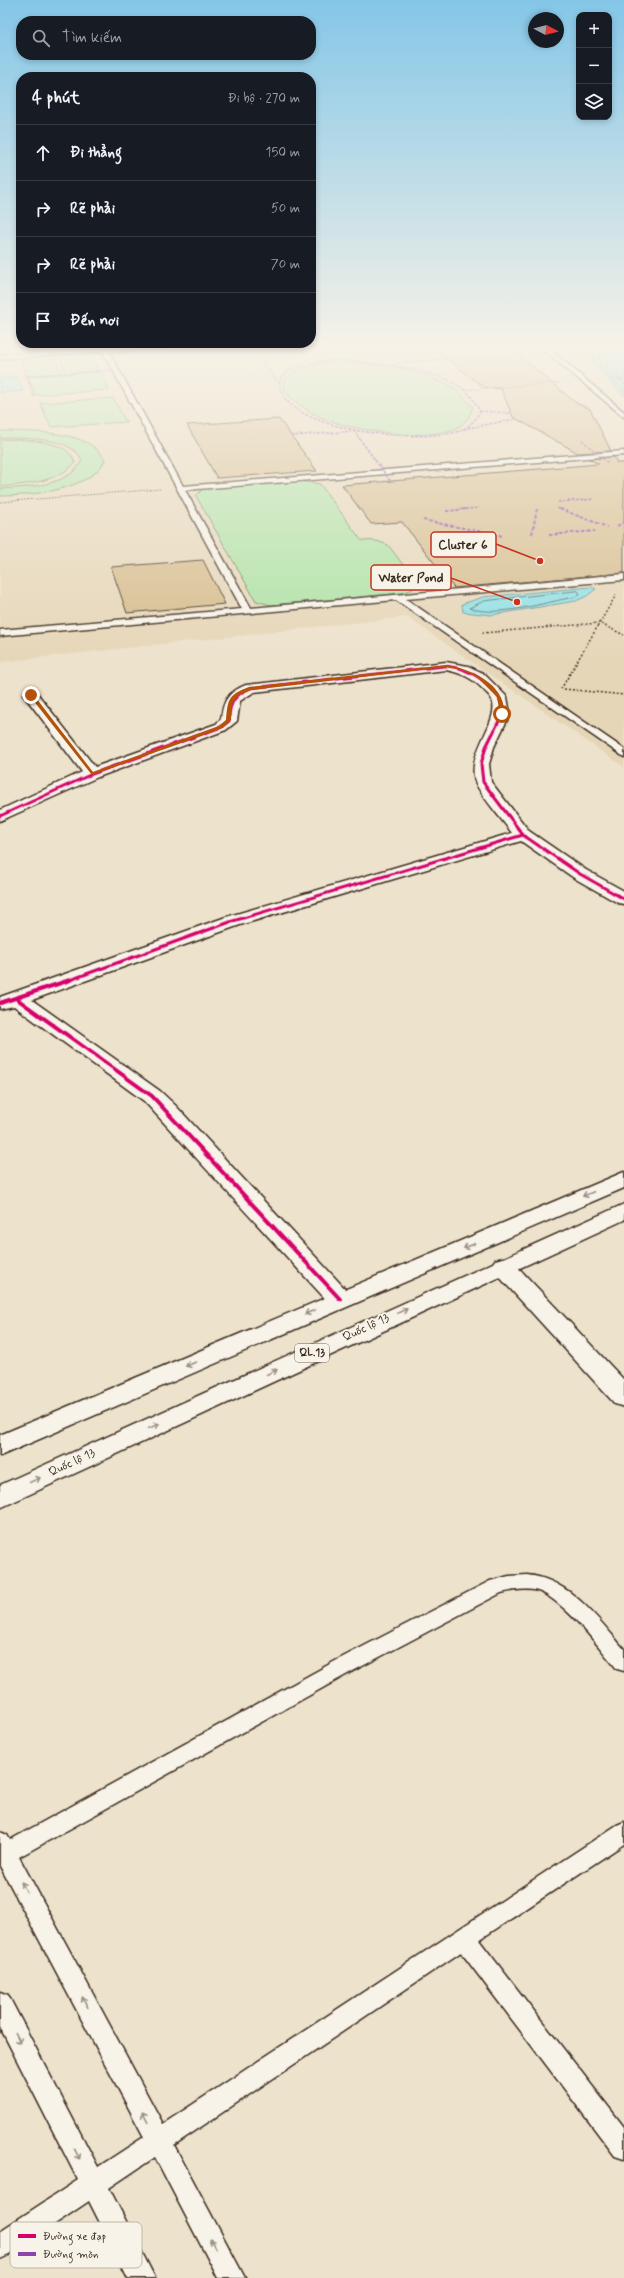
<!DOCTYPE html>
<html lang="vi">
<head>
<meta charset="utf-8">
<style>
  :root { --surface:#171b24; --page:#242831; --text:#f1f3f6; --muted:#9ea1a6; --line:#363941 }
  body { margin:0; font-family:Mynerve,sans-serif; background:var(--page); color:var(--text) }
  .controls { position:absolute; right:12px; top:12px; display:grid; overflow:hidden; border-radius:8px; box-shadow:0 2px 6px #0003 }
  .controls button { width:36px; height:36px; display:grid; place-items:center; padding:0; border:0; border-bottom:1px solid var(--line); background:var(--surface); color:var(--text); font:20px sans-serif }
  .compass { position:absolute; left:528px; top:12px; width:36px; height:36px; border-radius:50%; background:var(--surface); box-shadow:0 2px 6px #0003; rotate:97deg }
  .stop { position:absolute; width:12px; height:12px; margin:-9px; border:3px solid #b45309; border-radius:50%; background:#fff }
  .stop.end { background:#b45309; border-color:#fff; box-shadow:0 1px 4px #0008 }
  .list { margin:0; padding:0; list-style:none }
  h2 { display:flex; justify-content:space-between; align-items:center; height:52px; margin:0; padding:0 16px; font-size:17px }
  h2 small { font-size:13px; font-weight:400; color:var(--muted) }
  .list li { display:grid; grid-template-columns:26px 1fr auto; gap:12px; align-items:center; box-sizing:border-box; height:56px; padding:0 16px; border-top:1px solid var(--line) }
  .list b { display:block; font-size:15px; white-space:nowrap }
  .list em { font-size:13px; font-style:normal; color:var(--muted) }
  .icon { flex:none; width:22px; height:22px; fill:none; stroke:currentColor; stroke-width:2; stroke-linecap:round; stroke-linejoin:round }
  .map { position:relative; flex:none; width:624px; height:2278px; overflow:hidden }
  .search { position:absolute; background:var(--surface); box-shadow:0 2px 6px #0003; left:16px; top:16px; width:300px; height:44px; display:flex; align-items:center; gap:10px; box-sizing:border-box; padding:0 14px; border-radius:16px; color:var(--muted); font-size:15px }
  .panel { position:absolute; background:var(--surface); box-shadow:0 2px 6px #0003; left:16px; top:72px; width:300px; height:276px; border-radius:16px }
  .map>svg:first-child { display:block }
</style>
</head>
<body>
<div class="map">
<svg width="624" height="2278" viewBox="0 0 624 2278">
  <rect width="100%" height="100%" fill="#ede2cc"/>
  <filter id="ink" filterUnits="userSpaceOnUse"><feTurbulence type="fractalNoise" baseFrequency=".025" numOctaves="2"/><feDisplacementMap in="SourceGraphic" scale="8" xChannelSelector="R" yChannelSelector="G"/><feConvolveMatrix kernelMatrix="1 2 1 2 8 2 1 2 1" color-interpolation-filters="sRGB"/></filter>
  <g filter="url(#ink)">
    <path fill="#e6d6b8" d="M 0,346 L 595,346 L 587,360 L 624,396 L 624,767 L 407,617 L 0,662 Z"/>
    <path fill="#ace2a4" stroke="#748661" d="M 92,357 L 98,371 L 66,373 L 61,359 Z
      M 56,359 L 61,373 L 29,375 L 24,361 Z
      M 334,361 L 391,366 L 423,374 L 455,388 L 473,407 C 470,415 467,421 460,426 C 432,443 357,431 328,420 C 311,414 298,405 285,392 L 283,382 C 297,366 315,365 334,361 Z
      M 101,372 L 109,390 L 35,395 L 28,376 Z
      M 113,398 L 126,422 L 51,427 L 40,403 Z
      M 0,431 C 30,432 90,429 105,460 C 92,490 29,496 0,496 L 0,489 C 25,487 70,487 82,460 C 71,436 23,438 0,438 Z
      M 0,439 C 21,440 69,438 75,463 C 56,483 25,484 0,487 Z
      M 300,481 L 320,484 L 361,540 L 377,541 L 388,545 L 417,583 L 413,589 L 403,593 L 271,605 L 256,601 L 196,496 L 204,488 Z"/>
    <path fill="#8fe0e6" stroke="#6d9796" d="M 595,346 L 624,346 L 624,396 L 587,360 Z
      M 17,377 L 23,391 L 0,393 L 0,378 Z
      M 591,587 L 596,589 L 587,596 L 576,601 L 491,615 L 463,612 L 462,604 L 483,597 Z"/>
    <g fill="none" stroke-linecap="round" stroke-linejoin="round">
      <path stroke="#5d736e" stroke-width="1" d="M 599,346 L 593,360 L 624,391
        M 604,346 L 599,359 L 624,384
        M 578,591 L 580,594 L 575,597 C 544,602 499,618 469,608 L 484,601 Z"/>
    </g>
    <path fill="#d5bb8b" stroke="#3b2a1e" d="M 430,346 L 502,346 L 514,351 L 576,403 L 590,409 L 611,451 L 578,453 L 513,417 L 501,389 L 484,387 Z
      M 279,419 L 317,471 L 217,478 L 187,425 Z
      M 614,457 L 617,463 L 624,463 L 624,573 L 454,588 L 402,522 L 371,524 L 342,485 L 599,464 L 589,459 Z
      M 203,560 L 225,604 L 127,613 L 111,567 Z"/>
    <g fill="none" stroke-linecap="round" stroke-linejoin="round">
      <defs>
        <path id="service" d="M 100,346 L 106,346 L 107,348 L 176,346 L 109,352 L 183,486 L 624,451 L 624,455 L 185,490 L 251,608 L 624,574 L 624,580 L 406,599 L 624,749 L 624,757 L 396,600 L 0,636 L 0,630 L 242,609 L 103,352 L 0,359 L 0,355 L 101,349 Z
          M 539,346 L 546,346 L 624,412 L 624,417 Z
          M 527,1575 C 570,1579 598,1619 624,1649 L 624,1671 L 617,1669 C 599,1647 564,1600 538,1591 C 526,1588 513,1590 501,1593 L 353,1671 L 19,1857 L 163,2124 L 617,1825 L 624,1822 L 624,1844 L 479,1940 L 624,2127 L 624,2159 L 615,2156 L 461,1952 L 174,2145 L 245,2278 L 218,2278 L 155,2157 L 109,2188 L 155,2278 L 128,2278 L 89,2201 L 9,2255 L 0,2259 L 0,2231 L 78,2180 L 0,2027 L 0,1992 L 8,1995 L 98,2167 L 144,2137 L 0,1866 L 0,1832 L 7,1835 L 10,1840 L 339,1659 L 490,1581 L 509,1576 Z"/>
        <path id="minor" d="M 446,662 L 468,666 L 483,673 L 507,697 L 510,714 L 494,747 L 489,764 L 491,782 L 529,831 L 586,870 L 624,891 L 624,904 L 618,903 L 574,878 L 521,841 L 240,925 L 32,1000 L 160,1091 L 176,1106 L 349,1293 L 352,1299 L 349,1305 L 340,1307 L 331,1305 L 144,1101 L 14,1006 L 0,1009 L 0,997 L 226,917 L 512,833 C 504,822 478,792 475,781 C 466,751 503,719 491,698 C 490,695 485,692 483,689 C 472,678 462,673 446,670 L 254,692 L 240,701 L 237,721 L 226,730 L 98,777 L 0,821 L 0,810 L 82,772 L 26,698 L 23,695 L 26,692 L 36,692 L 95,767 L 216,724 L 221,719 C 223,701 228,692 246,685 Z
          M 503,1258 L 511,1260 L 624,1380 L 624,1407 L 615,1404 L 495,1272 L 491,1266 L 495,1260 Z"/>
        <path id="trunk" d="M 624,1172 L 624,1188 L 0,1456 L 0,1435 Z
          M 624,1204 L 624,1220 L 0,1508 L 0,1485 Z"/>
      </defs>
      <use href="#service" stroke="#3b2a1e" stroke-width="3"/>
      <use href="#minor" stroke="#3b2a1e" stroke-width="3"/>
      <use href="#trunk" stroke="#3b2a1e" stroke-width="3"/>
      <path stroke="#3b2a1e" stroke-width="1" stroke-dasharray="1.5 1.5" stroke-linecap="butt" d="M 610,380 L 624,379
        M 462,390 L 559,383
        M 0,502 L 161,489"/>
      <path stroke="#3b2a1e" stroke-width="1.5" stroke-dasharray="2 2" stroke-linecap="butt" d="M 482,633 L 599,623 L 624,635
        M 561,689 L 616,595
        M 564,689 L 624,695"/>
      <use href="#service" fill="#f7f3e8" fill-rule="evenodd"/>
      <use href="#minor" fill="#f7f3e8" fill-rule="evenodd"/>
      <use href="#trunk" fill="#f7f3e8" fill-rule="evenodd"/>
      <path stroke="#8e44ad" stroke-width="1.5" stroke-dasharray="3 1.5" stroke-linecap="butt" d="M 249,346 L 278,382
        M 56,354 L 58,359
        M 19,356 L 34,397
        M 342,360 C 378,364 441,367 468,393 C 473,398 476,405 480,411 C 477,418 471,425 464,429 C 430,446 272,432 280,379 C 295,362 321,361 342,360 Z
        M 397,363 L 448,359
        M 27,376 L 116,370
        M 480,411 L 511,413
        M 463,429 L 516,419
        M 291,436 L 354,431 L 391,482
        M 582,440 L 609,464
        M 558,502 L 594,499
        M 557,508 L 563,510
        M 456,510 L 479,508"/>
      <path stroke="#8e44ad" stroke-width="2" stroke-dasharray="3.5 2" stroke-linecap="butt" d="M 560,509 L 607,527
        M 446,511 L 467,509
        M 423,520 L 503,536
        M 617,526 L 624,522
        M 532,534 L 537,509
        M 549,535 L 595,531"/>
      <defs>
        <path id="cycleway-far2" d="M 229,718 C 230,701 236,694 251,688 L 446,666 C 452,667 459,667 464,670 C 480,676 510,698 500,718"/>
        <path id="cycleway-far1" d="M 501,717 L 486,747 L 481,764 L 483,782 L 523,835 L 580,874 L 624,899
          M 0,816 L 92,774 L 221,727 L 229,721 L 229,717
          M 67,981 L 233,921 L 523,835"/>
        <path id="cycleway" d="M 17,999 L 152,1096 L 340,1299
          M 0,1003 L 70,980"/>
      </defs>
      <use href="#cycleway-far2" stroke="#f7f3e8" stroke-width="4"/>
      <use href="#cycleway-far1" stroke="#f7f3e8" stroke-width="5"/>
      <use href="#cycleway" stroke="#f7f3e8" stroke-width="6"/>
      <use href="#cycleway-far2" stroke="#d6006c" stroke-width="2.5"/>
      <use href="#cycleway-far1" stroke="#d6006c" stroke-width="3"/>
      <use href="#cycleway" stroke="#d6006c" stroke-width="4"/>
    </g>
    <defs><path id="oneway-shaft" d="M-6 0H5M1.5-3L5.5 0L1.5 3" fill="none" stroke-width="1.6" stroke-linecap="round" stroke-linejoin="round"/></defs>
    <g stroke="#998e83">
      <use href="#oneway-shaft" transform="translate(588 1194) rotate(157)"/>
      <use href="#oneway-shaft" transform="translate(469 1246) rotate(157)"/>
      <use href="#oneway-shaft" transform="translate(402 1311) rotate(-25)"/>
      <use href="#oneway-shaft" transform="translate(310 1312) rotate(157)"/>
      <use href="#oneway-shaft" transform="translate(191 1364) rotate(157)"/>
      <use href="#oneway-shaft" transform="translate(272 1372) rotate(-25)"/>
      <use href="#oneway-shaft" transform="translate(154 1426) rotate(-25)"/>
      <use href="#oneway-shaft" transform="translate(35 1480) rotate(-25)"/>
      <use href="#oneway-shaft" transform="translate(24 1887) rotate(-118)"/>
      <use href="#oneway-shaft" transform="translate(85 2002) rotate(-118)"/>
      <use href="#oneway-shaft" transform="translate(18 2038) rotate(63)"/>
      <use href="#oneway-shaft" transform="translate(145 2117) rotate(-118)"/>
      <use href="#oneway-shaft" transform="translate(77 2154) rotate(63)"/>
      <use href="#oneway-shaft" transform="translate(213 2244) rotate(-118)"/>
    </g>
  </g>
  <linearGradient id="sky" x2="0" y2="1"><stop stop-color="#84c6e7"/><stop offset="0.52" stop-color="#f7f2e8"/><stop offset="1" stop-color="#f7f2e8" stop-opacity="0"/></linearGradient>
  <rect width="624" height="665" fill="url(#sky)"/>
  <path fill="#b45309" d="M 446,665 C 471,669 507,685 504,715 L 500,714 L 497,697 L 477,677 L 462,670 L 446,667 L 251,690 C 232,697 232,700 231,720 L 223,728 L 92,775 L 29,695 L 33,694 L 93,772 L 219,726 L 226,720 C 228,699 228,695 249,687 Z"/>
  <g text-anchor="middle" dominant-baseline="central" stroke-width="4" stroke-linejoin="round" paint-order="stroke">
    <rect fill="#f7f3e8" stroke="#73665b" stroke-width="1" x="295" y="1344" width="34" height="18" rx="3"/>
    <g font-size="11" font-weight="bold" fill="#3b2a1e">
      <text x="312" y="1353">QL.13</text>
    </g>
    <g font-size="12" fill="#3b2a1e" stroke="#f7f3e8">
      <text transform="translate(366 1328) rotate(-25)">Quốc lộ 13</text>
      <text transform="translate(72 1463) rotate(-25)">Quốc lộ 13</text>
    </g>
  </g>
  <rect x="10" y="2222" width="132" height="46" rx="6" fill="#f7f3e8" stroke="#bfb7ab" stroke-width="1"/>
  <rect x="18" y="2234" width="18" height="4" fill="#d6006c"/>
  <rect x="18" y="2252" width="18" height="4" fill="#8e44ad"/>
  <g font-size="11" fill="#3b2a1e">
    <text x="43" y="2240">Đường xe đạp</text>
    <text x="43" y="2258">Đường mòn</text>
  </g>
  <path fill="none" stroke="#c8321e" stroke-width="1.5" d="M540 561L496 544M517 602L451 578"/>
  <g fill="#c8321e" stroke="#f7f3e8" stroke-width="1.5">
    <circle cx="540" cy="561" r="4"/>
    <circle cx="517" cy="602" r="4"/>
  </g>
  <g fill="#f7f3e8" stroke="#c8321e" stroke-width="1.5">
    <rect x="431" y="532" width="65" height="25" rx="4"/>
    <rect x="371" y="565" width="80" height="25" rx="4"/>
  </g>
  <g font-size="13" text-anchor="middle" font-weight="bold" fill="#3b2a1e">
    <text x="463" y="549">Cluster 6</text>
    <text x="411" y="582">Water Pond</text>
  </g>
</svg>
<div class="controls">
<button>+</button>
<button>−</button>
<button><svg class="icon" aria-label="layers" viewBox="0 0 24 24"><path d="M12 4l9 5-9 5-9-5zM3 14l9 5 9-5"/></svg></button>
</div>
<svg class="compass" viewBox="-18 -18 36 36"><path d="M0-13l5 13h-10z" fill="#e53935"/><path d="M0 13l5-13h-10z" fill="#9ea1a6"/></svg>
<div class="stop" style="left:502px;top:714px"></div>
<div class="stop end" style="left:31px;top:695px"></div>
<div class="search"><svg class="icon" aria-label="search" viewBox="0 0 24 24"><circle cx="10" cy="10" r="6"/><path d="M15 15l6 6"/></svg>Tìm kiếm</div>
<section class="panel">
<h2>4 phút<small>Đi bộ · 270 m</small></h2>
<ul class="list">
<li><svg class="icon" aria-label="ahead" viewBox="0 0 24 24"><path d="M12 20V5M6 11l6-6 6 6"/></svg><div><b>Đi thẳng</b></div><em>150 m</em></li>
<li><svg class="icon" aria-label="right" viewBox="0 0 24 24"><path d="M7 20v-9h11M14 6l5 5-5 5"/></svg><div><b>Rẽ phải</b></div><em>50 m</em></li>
<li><svg class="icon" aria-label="right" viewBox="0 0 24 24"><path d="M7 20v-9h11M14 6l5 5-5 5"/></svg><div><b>Rẽ phải</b></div><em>70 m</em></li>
<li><svg class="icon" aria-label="arrive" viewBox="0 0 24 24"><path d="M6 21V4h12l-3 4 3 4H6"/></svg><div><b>Đến nơi</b></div></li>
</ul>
</section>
</div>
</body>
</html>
